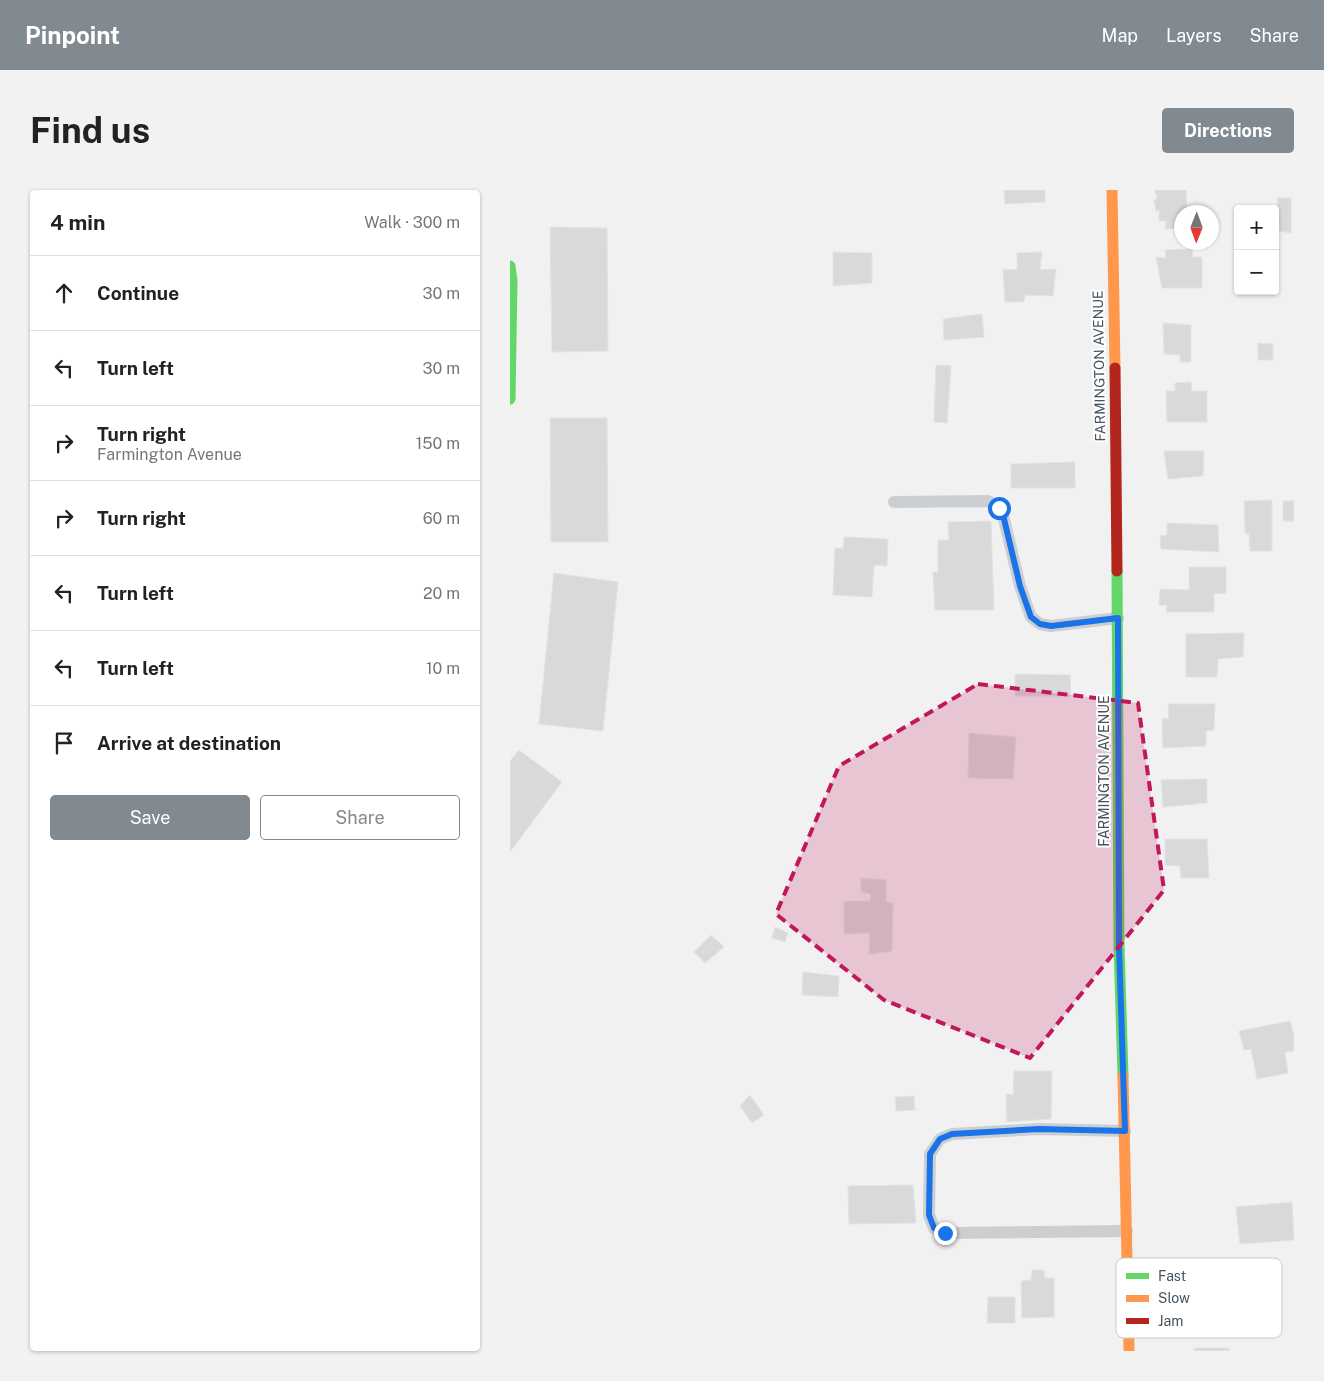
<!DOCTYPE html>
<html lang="en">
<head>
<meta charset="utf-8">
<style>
  :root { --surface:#fff; --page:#f2f2f2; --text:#222; --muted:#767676; --line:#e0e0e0; --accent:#828a91 }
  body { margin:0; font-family:"Public Sans",sans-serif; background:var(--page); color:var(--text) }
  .controls { position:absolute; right:15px; top:15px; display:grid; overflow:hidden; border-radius:5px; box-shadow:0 1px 4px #0004 }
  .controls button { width:45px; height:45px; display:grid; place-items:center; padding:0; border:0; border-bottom:1px solid var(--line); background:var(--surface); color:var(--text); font:25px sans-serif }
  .compass { position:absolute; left:664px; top:15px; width:45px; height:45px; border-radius:50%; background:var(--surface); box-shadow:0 1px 4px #0004; rotate:181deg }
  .stop { position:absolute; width:15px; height:15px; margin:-11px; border:4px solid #1a73e8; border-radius:50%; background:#fff }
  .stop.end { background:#1a73e8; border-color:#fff; box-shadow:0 1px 5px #0008 }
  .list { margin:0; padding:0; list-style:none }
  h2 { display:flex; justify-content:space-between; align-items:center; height:65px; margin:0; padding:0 20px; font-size:21px }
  h2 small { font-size:16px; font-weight:400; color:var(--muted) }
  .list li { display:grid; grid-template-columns:32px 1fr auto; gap:15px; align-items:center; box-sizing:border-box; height:75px; padding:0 20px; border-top:1px solid var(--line) }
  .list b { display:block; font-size:19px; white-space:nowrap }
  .list p { margin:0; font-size:16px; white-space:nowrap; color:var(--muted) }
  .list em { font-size:16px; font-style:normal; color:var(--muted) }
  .actions { display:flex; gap:10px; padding:15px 20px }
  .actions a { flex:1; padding:11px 0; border:1px solid var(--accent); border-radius:5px; text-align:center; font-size:18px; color:var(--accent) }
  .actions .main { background:var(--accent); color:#fff }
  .icon { flex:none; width:28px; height:28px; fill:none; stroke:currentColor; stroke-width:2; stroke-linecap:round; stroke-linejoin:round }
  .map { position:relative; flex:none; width:784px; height:1161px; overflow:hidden; border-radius:5px }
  header { display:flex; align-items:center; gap:30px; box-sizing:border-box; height:70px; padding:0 25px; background:var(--accent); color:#fff }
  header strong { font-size:24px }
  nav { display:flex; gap:28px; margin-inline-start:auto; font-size:18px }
  .intro { display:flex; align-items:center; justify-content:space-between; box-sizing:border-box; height:120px; padding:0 30px }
  h1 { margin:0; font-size:35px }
  .button { padding:12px 22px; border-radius:5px; background:var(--accent); color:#fff; font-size:18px; font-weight:700 }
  main { display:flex; gap:30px; padding:0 30px }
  aside { flex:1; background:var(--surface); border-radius:5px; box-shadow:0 1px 4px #0004 }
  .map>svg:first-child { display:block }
</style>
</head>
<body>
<header>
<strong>Pinpoint</strong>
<nav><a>Map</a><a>Layers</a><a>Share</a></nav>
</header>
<div class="intro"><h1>Find us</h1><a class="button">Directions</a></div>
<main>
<aside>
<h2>4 min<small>Walk · 300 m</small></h2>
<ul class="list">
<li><svg class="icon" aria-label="ahead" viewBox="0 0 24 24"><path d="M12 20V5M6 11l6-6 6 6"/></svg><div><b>Continue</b></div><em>30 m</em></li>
<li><svg class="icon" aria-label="left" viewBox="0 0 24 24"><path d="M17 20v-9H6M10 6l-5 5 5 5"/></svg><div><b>Turn left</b></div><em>30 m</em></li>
<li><svg class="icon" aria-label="right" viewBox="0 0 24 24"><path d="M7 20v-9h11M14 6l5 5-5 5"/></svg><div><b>Turn right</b><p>Farmington Avenue</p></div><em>150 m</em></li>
<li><svg class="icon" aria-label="right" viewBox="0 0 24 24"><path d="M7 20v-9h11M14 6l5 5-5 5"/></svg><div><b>Turn right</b></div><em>60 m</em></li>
<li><svg class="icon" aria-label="left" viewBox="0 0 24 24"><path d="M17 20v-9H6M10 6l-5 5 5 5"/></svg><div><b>Turn left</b></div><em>20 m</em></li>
<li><svg class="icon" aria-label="left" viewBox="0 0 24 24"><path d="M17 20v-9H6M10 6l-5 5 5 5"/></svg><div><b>Turn left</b></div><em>10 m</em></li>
<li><svg class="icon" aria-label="arrive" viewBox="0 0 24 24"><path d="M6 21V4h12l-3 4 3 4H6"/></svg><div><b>Arrive at destination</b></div></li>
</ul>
<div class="actions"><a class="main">Save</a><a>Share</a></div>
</aside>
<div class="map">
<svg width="784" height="1161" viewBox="0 0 784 1161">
  <rect width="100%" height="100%" fill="#f1f1f1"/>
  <path fill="#d8d9da" stroke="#e2e3e4" d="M 494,0 L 535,0 L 535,12 L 495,14 Z
    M 645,0 L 676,0 L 677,22 L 672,22 L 672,38 L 655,39 L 656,31 L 649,31 L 649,20 L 646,21 L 644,10 L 647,9 Z
    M 767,8 L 781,8 L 781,43 L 769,41 Z
    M 40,37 L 97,38 L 98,161 L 42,162 Z
    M 683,59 L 682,67 L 692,67 L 692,98 L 652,98 L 646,67 L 656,68 L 655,60 Z
    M 323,62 L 362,63 L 362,93 L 323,96 Z
    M 532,62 L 530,80 L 546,79 L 543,106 L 516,105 L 513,112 L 495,112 L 493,79 L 507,80 L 507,63 Z
    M 472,124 L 474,147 L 434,150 L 433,129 Z
    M 653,133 L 681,135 L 681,172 L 670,172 L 670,165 L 654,164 Z
    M 748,153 L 763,154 L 763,170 L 748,170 Z
    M 426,175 L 441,176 L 437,233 L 424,232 Z
    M 681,192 L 682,201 L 697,201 L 697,232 L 657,232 L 656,201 L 665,201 L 665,193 Z
    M 40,228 L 97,228 L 98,352 L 41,352 Z
    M 654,261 L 694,261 L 693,286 L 658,289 Z
    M 565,272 L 565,298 L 501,298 L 501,274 Z
    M 762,310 L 762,361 L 740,361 L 739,344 L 735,343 L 734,311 Z
    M 773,311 L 784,311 L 784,331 L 773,331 Z
    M 481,331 L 484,420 L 425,420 L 423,382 L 428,382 L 428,350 L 439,350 L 438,332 Z
    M 657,333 L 708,335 L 709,362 L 651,359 L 650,346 L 657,345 Z
    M 334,347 L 378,349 L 377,376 L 364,375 L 362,407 L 323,405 L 325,358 L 333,359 Z
    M 679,377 L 716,377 L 716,403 L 704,404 L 704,422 L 656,422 L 657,415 L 649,415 L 650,399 L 679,400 Z
    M 44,383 L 108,392 L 93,541 L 29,534 Z
    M 734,443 L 733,467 L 708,469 L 707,487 L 676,487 L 676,444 Z
    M 505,484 L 560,485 L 561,506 L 505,506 Z
    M 658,514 L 705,514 L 704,540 L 696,541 L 696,556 L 653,558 L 652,529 L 659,528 Z
    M 459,543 L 506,547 L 503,589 L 458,588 Z
    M 9,560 L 52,592 L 0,662 L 0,571 Z
    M 697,589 L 697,613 L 653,617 L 651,590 Z
    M 655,649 L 697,649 L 699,688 L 671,688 L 670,676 L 655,675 Z
    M 351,688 L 376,690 L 376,712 L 383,713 L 382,761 L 359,764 L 360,743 L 334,744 L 334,711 L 360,711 L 361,704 L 351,702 Z
    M 265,737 L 278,743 L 275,752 L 262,748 Z
    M 201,745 L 214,757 L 195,773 L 184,762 Z
    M 293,782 L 329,786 L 328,807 L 292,805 Z
    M 780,831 L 784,845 L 784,861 L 775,862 L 778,883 L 747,889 L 741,859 L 734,860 L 729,841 Z
    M 504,881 L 542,881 L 541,929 L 497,932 L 496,904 L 503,905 Z
    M 240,905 L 254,925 L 242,933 L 230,916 Z
    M 404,906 L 405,920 L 386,921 L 385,907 Z
    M 403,995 L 406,1033 L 339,1034 L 338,996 Z
    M 782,1012 L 784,1050 L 730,1054 L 726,1017 Z
    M 522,1080 L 534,1080 L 535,1088 L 544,1088 L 544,1127 L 512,1128 L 511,1091 L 521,1090 Z
    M 478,1107 L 505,1107 L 505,1133 L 477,1133 Z
    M 684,1158 L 719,1158 L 719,1161 L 685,1161 Z"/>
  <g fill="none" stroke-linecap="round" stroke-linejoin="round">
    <path stroke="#cccfd1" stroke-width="12" d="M 384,312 L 478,311 L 489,318 L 494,329 L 510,396 L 521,427 L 530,434 L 541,436 L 608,428
      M 615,941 L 529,939 L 442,944 L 430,949 L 420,964 L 419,1025 L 424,1038 L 435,1043 L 617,1041"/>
    <path stroke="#63d668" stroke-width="11" d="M 0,76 L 2,91 L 0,209
      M 607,381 L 609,755 L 613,886"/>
    <path stroke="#ff974d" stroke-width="11" d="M 602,0 L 605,178
      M 613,886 L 619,1161"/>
    <path stroke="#b3261e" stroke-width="11" d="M 605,178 L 607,381"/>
  </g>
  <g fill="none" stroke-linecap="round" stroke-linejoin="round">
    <path stroke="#1a73e8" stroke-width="6" d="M 435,1043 L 424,1038 L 419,1025 L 420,964 L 430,949 L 442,944 L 529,939 L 615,941 L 609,755 L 608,428 L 541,436 L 530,434 L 521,427 L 510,396 L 494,329 L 489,318"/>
  </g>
  <path fill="#c2185b" fill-opacity="0.2" stroke="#c2185b" stroke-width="4" stroke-dasharray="10 6" stroke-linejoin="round" d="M 468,494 L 628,513 L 654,700 L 520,868 L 374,810 L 266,724 L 329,576 Z"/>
  <g text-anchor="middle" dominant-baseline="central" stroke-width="4" stroke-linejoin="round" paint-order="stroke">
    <g font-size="14" fill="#47535d" stroke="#fff">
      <text transform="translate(589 176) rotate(-91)">FARMINGTON AVENUE</text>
      <text transform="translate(594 581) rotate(-90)">FARMINGTON AVENUE</text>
    </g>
  </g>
  <rect x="606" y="1068" width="166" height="80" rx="8" fill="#fff" stroke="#c8cbce" stroke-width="1"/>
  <rect x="616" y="1083" width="23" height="6" fill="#63d668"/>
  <rect x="616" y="1105" width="23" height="7" fill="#ff974d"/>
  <rect x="616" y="1128" width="23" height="6" fill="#b3261e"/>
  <g font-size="14" fill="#47535d">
    <text x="648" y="1091">Fast</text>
    <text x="648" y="1113">Slow</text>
    <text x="648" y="1136">Jam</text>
  </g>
</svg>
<div class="controls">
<button>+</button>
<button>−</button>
</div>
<svg class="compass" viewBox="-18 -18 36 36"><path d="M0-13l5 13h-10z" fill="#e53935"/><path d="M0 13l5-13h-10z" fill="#767676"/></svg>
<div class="stop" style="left:489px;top:318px"></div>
<div class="stop end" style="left:435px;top:1043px"></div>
</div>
</main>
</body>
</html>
